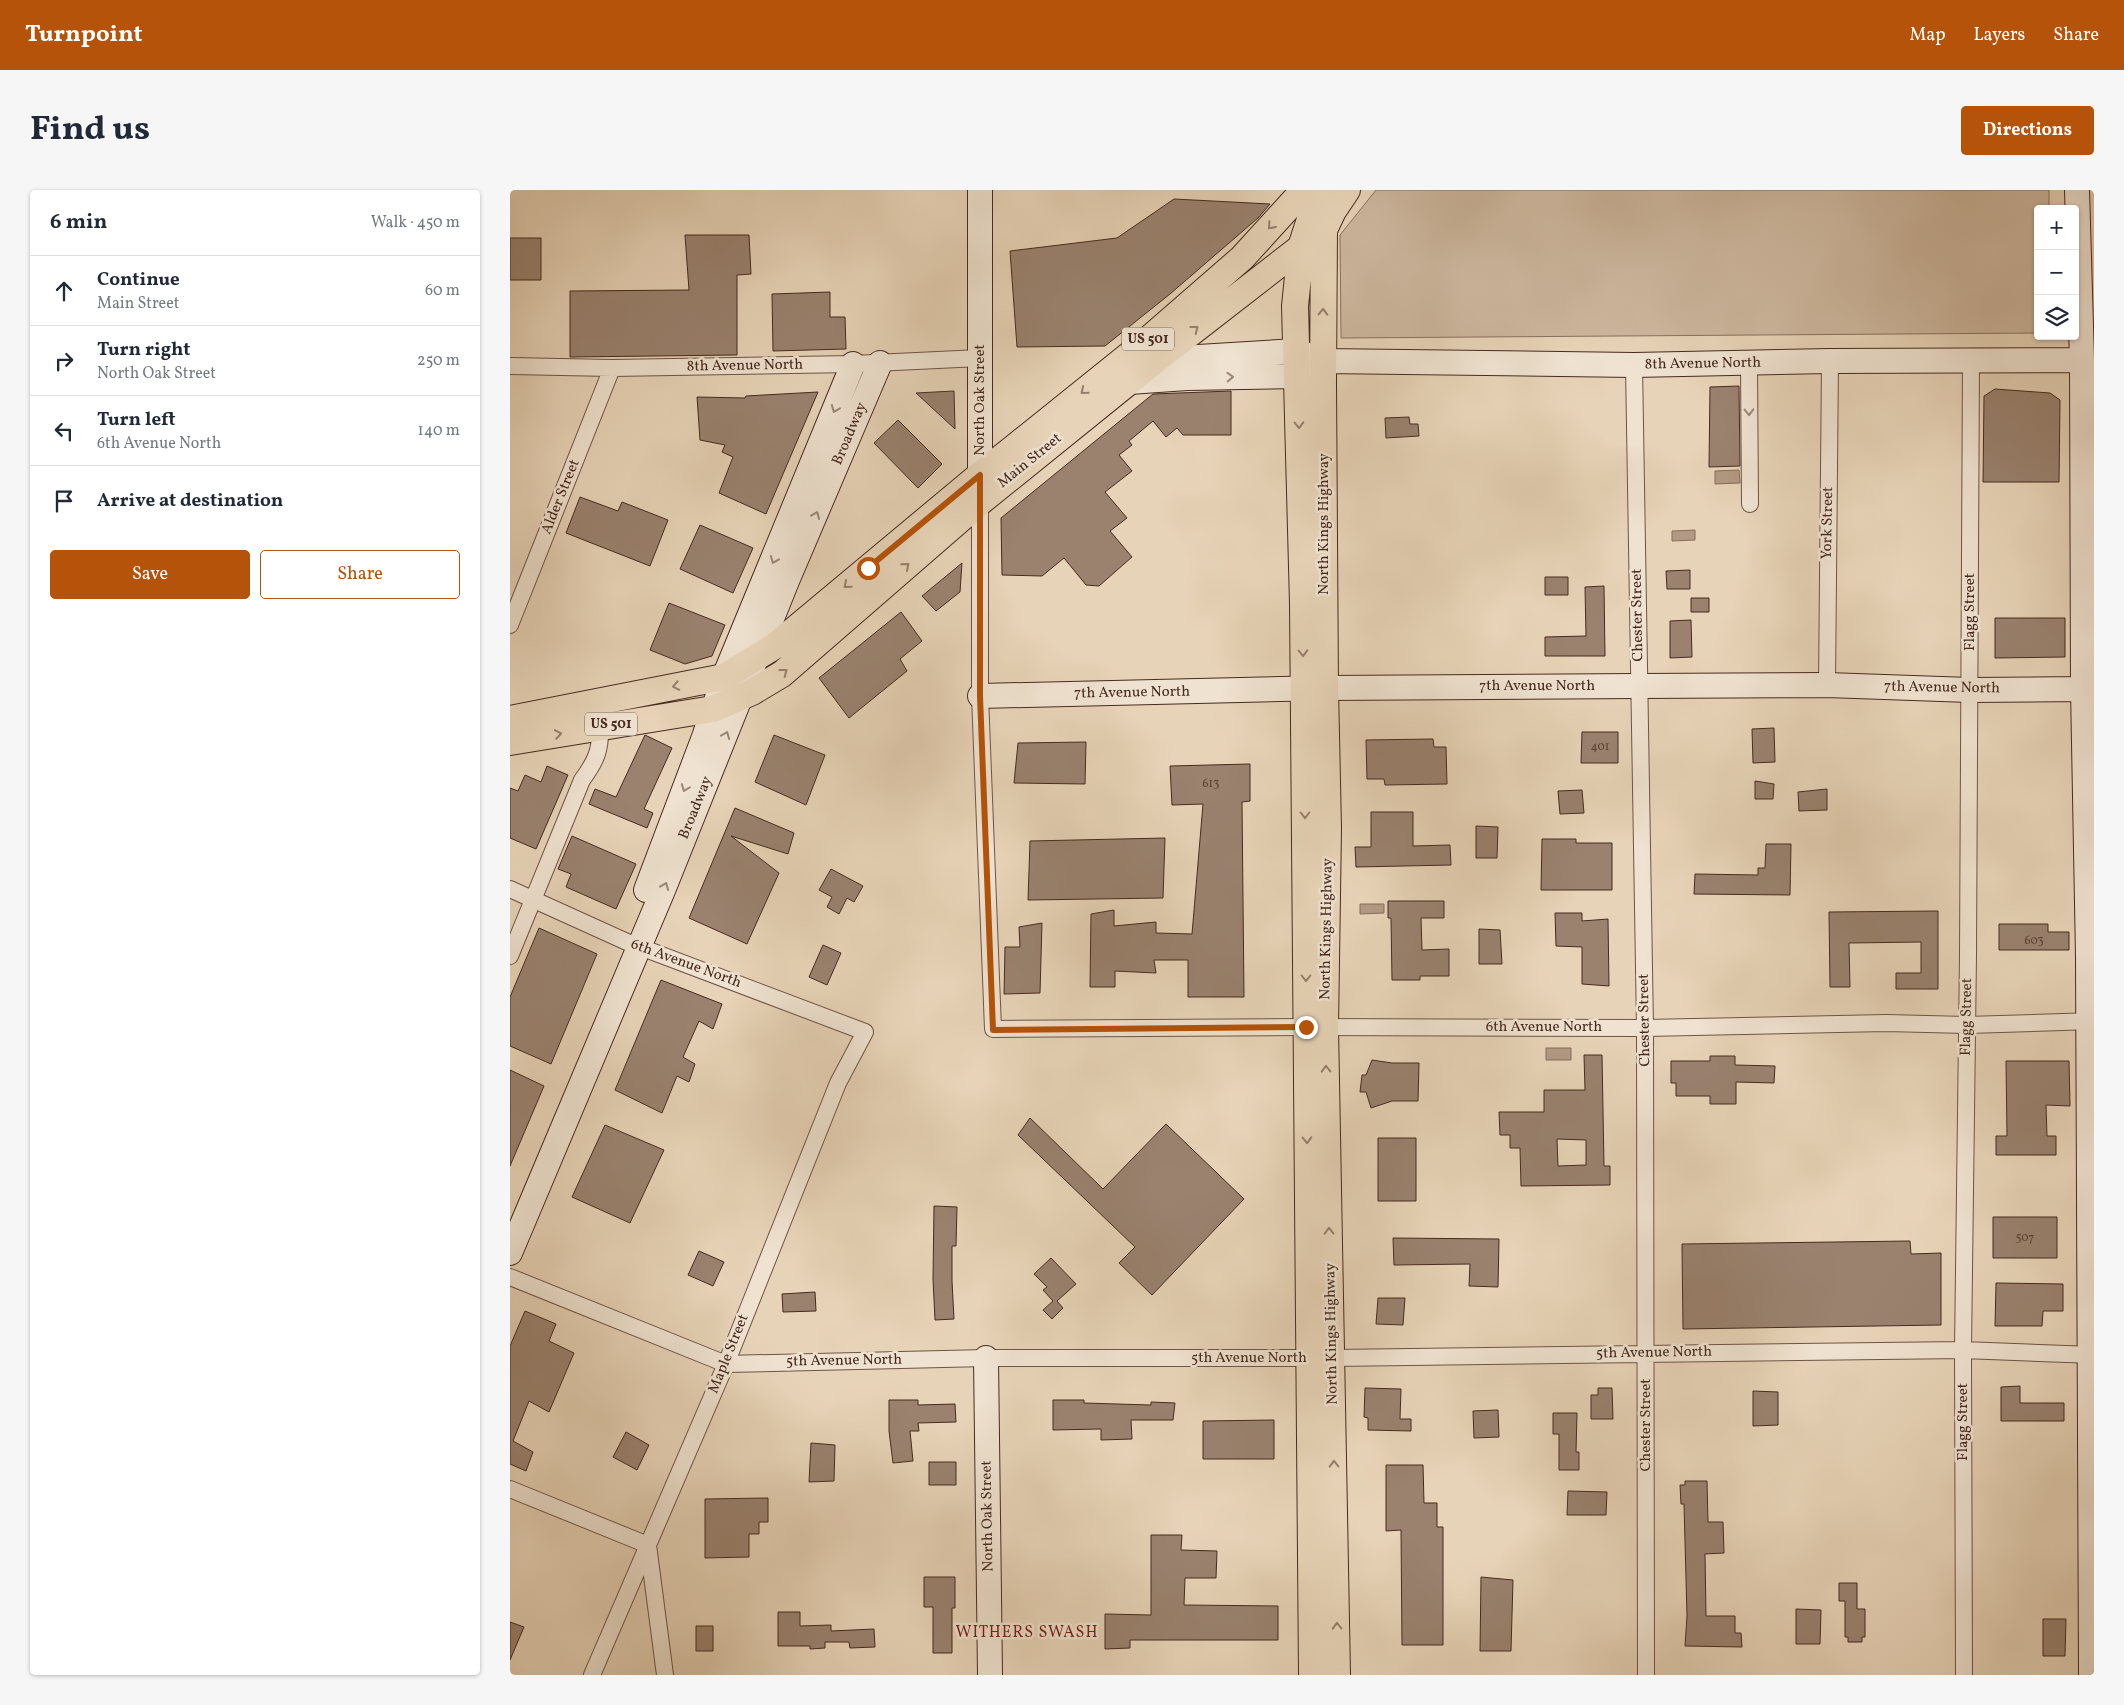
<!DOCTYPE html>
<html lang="en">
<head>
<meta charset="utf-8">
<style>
  :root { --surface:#fff; --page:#f6f6f7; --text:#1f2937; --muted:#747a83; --line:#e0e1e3; --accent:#b45309 }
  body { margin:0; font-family:Vollkorn,serif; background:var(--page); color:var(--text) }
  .controls { position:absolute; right:15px; top:15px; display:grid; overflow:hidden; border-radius:5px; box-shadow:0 1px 4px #0004 }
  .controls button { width:45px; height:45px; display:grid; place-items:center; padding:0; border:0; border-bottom:1px solid var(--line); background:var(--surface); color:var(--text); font:25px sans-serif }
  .stop { position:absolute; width:15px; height:15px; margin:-11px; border:4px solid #b45309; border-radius:50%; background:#fff }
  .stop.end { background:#b45309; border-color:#fff; box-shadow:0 1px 5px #0008 }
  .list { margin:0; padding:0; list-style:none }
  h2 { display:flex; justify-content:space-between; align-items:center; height:65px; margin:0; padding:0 20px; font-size:21px }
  h2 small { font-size:16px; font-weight:400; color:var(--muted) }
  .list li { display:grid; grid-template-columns:32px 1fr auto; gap:15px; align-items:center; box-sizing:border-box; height:70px; padding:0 20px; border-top:1px solid var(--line) }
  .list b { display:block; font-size:19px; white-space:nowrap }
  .list p { margin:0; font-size:16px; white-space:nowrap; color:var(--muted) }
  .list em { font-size:16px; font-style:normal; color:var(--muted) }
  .actions { display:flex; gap:10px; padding:15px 20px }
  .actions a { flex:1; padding:11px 0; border:1px solid var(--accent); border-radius:5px; text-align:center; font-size:18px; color:var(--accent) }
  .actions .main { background:var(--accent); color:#fff }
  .icon { flex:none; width:28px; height:28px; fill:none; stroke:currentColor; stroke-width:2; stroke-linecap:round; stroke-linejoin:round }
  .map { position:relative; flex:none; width:1584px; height:1485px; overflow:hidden; border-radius:5px }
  header { display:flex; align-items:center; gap:30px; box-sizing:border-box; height:70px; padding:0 25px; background:var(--accent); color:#fff }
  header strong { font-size:24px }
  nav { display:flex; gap:28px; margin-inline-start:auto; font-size:18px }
  .intro { display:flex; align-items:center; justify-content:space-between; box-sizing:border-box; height:120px; padding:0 30px }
  h1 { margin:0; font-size:35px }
  .button { padding:12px 22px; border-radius:5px; background:var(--accent); color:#fff; font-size:18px; font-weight:700 }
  main { display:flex; gap:30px; padding:0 30px }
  aside { flex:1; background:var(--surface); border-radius:5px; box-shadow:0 1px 4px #0004 }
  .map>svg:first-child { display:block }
</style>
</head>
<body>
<header>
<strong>Turnpoint</strong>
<nav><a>Map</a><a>Layers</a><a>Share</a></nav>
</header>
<div class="intro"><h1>Find us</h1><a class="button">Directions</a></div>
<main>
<aside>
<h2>6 min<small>Walk · 450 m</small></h2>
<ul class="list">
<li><svg class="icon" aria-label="ahead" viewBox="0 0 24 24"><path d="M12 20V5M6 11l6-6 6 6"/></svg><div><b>Continue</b><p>Main Street</p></div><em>60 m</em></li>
<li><svg class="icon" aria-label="right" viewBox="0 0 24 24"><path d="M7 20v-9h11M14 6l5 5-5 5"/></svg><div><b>Turn right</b><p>North Oak Street</p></div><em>250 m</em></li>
<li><svg class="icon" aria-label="left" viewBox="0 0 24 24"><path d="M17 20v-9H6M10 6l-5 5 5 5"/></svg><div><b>Turn left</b><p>6th Avenue North</p></div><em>140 m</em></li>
<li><svg class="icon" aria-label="arrive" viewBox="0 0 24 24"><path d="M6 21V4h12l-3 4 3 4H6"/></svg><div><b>Arrive at destination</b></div></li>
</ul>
<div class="actions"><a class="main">Save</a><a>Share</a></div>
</aside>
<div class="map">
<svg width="1584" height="1485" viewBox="0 0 1584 1485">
  <rect width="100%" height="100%" fill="#e7d3b7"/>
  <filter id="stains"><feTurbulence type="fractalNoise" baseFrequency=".004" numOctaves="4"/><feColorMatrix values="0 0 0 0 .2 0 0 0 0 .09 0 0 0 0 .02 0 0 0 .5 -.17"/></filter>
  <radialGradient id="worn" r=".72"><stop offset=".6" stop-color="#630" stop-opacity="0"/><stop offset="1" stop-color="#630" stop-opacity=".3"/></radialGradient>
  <path fill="#ccb69d" stroke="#8a705e" d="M 866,0 L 1539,0 L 1539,19 L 1528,19 L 1528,143 L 831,148 L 830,45 Z"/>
  <path fill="#b19a84" stroke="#876d5c" d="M 1229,280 L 1230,293 L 1205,294 L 1205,281 Z
    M 1185,340 L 1185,350 L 1162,351 L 1162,341 Z
    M 850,714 L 874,714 L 874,723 L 850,724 Z
    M 1036,858 L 1061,858 L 1061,870 L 1036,870 Z"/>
  <path fill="#9a826f" stroke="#472a20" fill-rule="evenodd" d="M 664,9 L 760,14 L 748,28 L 660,104 L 595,156 L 507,157 L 500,61 L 607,48 Z
    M 175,45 L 239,45 L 241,84 L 227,85 L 227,165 L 60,167 L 60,101 L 179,100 Z
    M 0,48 L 31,48 L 31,90 L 0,90 Z
    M 320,102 L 320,127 L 335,127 L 336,159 L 263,161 L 262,104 Z
    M 1229,196 L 1230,276 L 1199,277 L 1200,197 Z
    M 1485,199 L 1540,203 L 1550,210 L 1549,292 L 1473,292 L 1474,206 Z
    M 444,201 L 445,239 L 406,203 Z
    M 721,201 L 721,245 L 673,245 L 667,238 L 656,247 L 643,231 L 619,251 L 622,255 L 609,265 L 622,281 L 595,302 L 617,328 L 600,341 L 622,367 L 589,396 L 576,395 L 554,368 L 532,386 L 492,385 L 491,328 L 643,204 Z
    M 308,202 L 256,324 L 209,303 L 223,267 L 212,262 L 215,255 L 190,250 L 187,207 L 235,208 L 236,206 Z
    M 899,227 L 900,234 L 908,234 L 909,246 L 876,248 L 875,228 Z
    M 388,230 L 432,274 L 408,298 L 364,253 Z
    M 70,307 L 108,321 L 112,312 L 158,330 L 140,376 L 56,343 Z
    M 190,335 L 243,358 L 223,403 L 170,379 Z
    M 452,373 L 450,402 L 426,421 L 412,406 Z
    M 1180,380 L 1180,399 L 1157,399 L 1156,381 Z
    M 1035,387 L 1058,387 L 1058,405 L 1035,405 Z
    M 1094,396 L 1095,466 L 1035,466 L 1035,447 L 1076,446 L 1075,397 Z
    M 1181,408 L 1199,408 L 1199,422 L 1181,422 Z
    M 159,413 L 215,435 L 202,466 L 175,474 L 140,460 Z
    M 391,422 L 412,451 L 390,469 L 397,481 L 339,528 L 309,488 Z
    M 1485,428 L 1555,428 L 1555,467 L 1485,468 Z
    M 1181,430 L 1182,467 L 1160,468 L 1160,431 Z
    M 1264,538 L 1265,572 L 1243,573 L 1242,539 Z
    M 1072,542 L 1108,542 L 1108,573 L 1071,573 Z
    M 135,545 L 162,558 L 134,619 L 143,623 L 137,638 L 79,614 L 85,599 L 106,607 Z
    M 264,545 L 315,565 L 296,615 L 245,592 Z
    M 923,549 L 924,557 L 936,557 L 937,594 L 875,595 L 874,589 L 857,589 L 856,550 Z
    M 576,552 L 575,594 L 504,593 L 508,553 Z
    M 740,574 L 740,611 L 732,612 L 734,807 L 678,807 L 678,770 L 644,770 L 646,783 L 605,781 L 605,797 L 580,797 L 581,724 L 604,720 L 604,736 L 646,732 L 646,743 L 682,744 L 693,614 L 662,615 L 660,576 Z
    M 37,576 L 58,585 L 26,659 L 0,648 L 0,598 L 8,601 L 15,585 L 31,592 Z
    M 1245,591 L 1264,594 L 1263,609 L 1245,609 Z
    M 1317,599 L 1317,620 L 1289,621 L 1288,602 Z
    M 1072,600 L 1074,623 L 1050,624 L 1048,601 Z
    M 225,618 L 284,643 L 278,664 L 221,646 L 269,683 L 237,754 L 179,728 Z
    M 861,622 L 903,622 L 903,656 L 940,655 L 941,675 L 846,677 L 845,657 L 861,657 Z
    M 966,636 L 988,637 L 987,668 L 966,668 Z
    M 62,646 L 126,674 L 106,719 L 56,697 L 61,684 L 48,679 Z
    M 655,648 L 653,708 L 518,710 L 520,651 Z
    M 1032,649 L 1066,649 L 1066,653 L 1102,653 L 1102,700 L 1031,700 Z
    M 1256,654 L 1281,654 L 1280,705 L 1184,704 L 1185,684 L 1248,685 L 1248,678 L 1255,678 Z
    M 321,679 L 353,696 L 344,712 L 337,708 L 329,724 L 317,717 L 322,707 L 309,700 Z
    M 878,711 L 934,711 L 934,728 L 911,728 L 912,760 L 939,759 L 939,786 L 910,786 L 910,790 L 882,790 L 881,728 L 878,728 Z
    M 1428,721 L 1428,799 L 1386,799 L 1386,783 L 1411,783 L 1411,752 L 1339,753 L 1340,797 L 1320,797 L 1319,722 Z
    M 1045,723 L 1072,723 L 1072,731 L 1098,729 L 1099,796 L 1072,794 L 1072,757 L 1046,756 Z
    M 532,733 L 530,803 L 494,804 L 495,757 L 510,757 L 509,737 Z
    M 1489,734 L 1538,734 L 1538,742 L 1559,742 L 1559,760 L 1489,760 Z
    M 29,738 L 87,764 L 41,874 L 0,856 L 0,807 Z
    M 969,739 L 990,740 L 992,774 L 969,774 Z
    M 313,755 L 331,763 L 317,795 L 299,787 Z
    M 151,790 L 212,814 L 203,839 L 189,831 L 173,867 L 185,874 L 179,892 L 167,886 L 152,923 L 105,900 Z
    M 1074,865 L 1092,865 L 1094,976 L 1100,976 L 1100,995 L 1011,996 L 1010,958 L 1000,958 L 1000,945 L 990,945 L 989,922 L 1034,922 L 1034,900 L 1075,900 ZM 1047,949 L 1076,950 L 1076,975 L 1048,976 Z
    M 1200,866 L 1225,866 L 1225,875 L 1265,876 L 1264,893 L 1226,892 L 1226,914 L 1200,914 L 1200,906 L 1166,906 L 1166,893 L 1161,893 L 1161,871 L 1200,871 Z
    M 862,870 L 882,873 L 909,873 L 908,911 L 882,911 L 861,918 L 856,902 L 850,902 L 852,885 L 856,885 Z
    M 1496,871 L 1559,871 L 1560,916 L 1536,915 L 1537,946 L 1546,946 L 1546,965 L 1486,965 L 1486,946 L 1497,946 Z
    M 0,880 L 34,896 L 0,976 Z
    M 520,928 L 593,999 L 656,934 L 734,1009 L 642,1105 L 609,1073 L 625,1057 L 508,945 Z
    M 95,935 L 154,960 L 120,1033 L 62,1007 Z
    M 868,948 L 906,948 L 906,1011 L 868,1011 Z
    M 424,1016 L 447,1017 L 446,1056 L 442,1056 L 442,1091 L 444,1129 L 425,1130 L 423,1089 Z
    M 1483,1027 L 1547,1027 L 1547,1068 L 1483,1068 Z
    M 883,1048 L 989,1049 L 988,1097 L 959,1096 L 960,1074 L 884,1075 Z
    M 1400,1051 L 1401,1064 L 1431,1063 L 1431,1135 L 1173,1139 L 1172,1054 Z
    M 189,1061 L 214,1072 L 203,1096 L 178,1085 Z
    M 541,1068 L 566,1094 L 547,1111 L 553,1118 L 542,1129 L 533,1120 L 543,1111 L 533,1100 L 537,1097 L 524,1084 Z
    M 1486,1093 L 1553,1094 L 1553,1121 L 1533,1121 L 1532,1136 L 1485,1136 Z
    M 305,1102 L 306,1121 L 273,1122 L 272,1104 Z
    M 868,1108 L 895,1108 L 893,1135 L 866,1134 Z
    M 15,1121 L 46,1134 L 39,1151 L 64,1163 L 39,1222 L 19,1211 L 3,1251 L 23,1262 L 16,1281 L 0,1274 L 0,1156 Z
    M 1510,1196 L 1510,1213 L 1554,1213 L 1554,1231 L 1491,1231 L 1491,1197 Z
    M 855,1198 L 891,1199 L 890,1229 L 901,1229 L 901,1241 L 858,1240 L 858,1228 L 854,1227 Z
    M 1088,1198 L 1102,1198 L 1103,1229 L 1081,1229 L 1081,1205 L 1088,1205 Z
    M 1243,1201 L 1268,1202 L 1268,1235 L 1243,1236 Z
    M 379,1210 L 408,1210 L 408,1215 L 445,1214 L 446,1232 L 408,1233 L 409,1241 L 400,1241 L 403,1271 L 383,1273 L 379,1241 Z
    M 543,1210 L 574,1210 L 574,1213 L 641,1215 L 641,1212 L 665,1213 L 663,1230 L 621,1230 L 622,1249 L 591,1250 L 591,1239 L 543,1240 Z
    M 988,1220 L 989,1247 L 964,1248 L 963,1221 Z
    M 1043,1223 L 1067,1223 L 1066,1262 L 1069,1262 L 1069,1280 L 1049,1280 L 1049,1244 L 1043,1244 Z
    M 764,1230 L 764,1269 L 693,1269 L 693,1231 Z
    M 116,1242 L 139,1255 L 127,1280 L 103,1267 Z
    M 301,1253 L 325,1255 L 324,1291 L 299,1292 Z
    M 419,1272 L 446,1272 L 446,1295 L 419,1295 Z
    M 876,1275 L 913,1275 L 914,1313 L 927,1313 L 927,1337 L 933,1337 L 933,1455 L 892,1455 L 891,1340 L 876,1341 Z
    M 1175,1291 L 1197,1291 L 1198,1332 L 1213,1332 L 1214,1363 L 1195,1364 L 1196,1426 L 1225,1426 L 1225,1443 L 1231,1443 L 1232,1457 L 1175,1456 L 1177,1426 L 1174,1314 L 1171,1314 L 1170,1295 L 1175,1295 Z
    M 1058,1301 L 1097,1302 L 1096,1325 L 1057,1325 Z
    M 258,1308 L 258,1332 L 249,1332 L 249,1344 L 239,1344 L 239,1367 L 195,1368 L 195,1309 Z
    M 641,1345 L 672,1345 L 671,1360 L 707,1361 L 706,1388 L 675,1388 L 674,1415 L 768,1416 L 768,1450 L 620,1450 L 620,1458 L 595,1459 L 595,1424 L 641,1425 Z
    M 414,1387 L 445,1387 L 445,1418 L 442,1418 L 442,1463 L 423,1463 L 423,1417 L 414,1417 Z
    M 971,1387 L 1003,1390 L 1001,1461 L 970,1461 Z
    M 1329,1393 L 1347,1393 L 1347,1419 L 1355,1419 L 1355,1447 L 1352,1447 L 1352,1452 L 1338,1452 L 1338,1447 L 1335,1447 L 1335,1411 L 1329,1411 Z
    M 1286,1419 L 1311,1420 L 1310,1454 L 1286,1454 Z
    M 268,1422 L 290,1422 L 290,1436 L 321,1435 L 321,1441 L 364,1439 L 365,1457 L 340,1458 L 339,1452 L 315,1452 L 315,1458 L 300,1459 L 300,1456 L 268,1456 Z
    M 1533,1429 L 1556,1429 L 1555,1466 L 1533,1466 Z
    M 0,1432 L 14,1437 L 0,1470 Z
    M 186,1436 L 203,1436 L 203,1461 L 186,1461 Z"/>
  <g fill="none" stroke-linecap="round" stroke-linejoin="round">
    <defs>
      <path id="street" d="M 1239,173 L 1240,314
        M 1124,175 L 1135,838 L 1136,1485
        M 0,176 L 102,178 L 343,174 L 470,168
        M 470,312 L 470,506 L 483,839 L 796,837 L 1135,838 L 1376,833 L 1457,835 L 1584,831
        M 0,435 L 102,178
        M 1317,495 L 1320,171
        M 0,699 L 117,752 L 355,842 L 328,893 L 216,1174 L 82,1485
        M 0,766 L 72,590 C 86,571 91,560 90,536
        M 0,1087 L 216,1174 L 476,1168 L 822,1168 L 1453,1160 L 1584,1165
        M 0,1299 L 138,1355 L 155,1485
        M 1454,1485 L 1453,1160 L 1458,765 L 1461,170"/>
      <path id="secondary" d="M 1567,0 L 1572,170 L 1573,499 L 1578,766 L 1581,1485
        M 639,170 L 787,161 L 813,171 L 1124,175 L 1320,171 L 1572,170
        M 619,192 L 677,188 L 788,186 L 803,177
        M 470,301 L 470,0
        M 470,506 L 815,498 L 1129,496 L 1317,495 L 1460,500 L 1573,499
        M 136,700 L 194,547 L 214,487 L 343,174
        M 0,1063 L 154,698 L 277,391 L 370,173
        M 476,1168 L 480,1485"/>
      <path id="primary" d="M 0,529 L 214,487 L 265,456 L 470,285 L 632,155 L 732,68 L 794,0
        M 0,552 L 203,519 L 242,502 L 272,484 L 470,312 L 647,169 L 799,51
        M 802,1485 L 793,414 L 785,116 L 791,57 L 804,17 L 814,0
        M 827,1485 L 815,837 L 818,638 L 815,498 L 813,194 L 814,40 L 823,21 L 837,0"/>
    </defs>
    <use href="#street" stroke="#6f5446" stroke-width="18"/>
    <use href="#secondary" stroke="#472a20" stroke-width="26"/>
    <use href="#primary" stroke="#472a20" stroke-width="28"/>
    <use href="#street" stroke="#efe2d0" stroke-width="16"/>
    <use href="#secondary" stroke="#efe2d0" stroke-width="24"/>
    <use href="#primary" stroke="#e7d3b7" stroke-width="26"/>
  </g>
  <defs><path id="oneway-chevron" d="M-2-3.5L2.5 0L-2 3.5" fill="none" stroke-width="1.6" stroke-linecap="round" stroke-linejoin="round" transform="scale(1.25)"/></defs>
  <g stroke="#977e6c">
    <use href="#oneway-chevron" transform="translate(761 36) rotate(132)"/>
    <use href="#oneway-chevron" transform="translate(813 122) rotate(-89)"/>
    <use href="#oneway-chevron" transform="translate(685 139) rotate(-38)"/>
    <use href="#oneway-chevron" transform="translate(574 201) rotate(141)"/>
    <use href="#oneway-chevron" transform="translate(789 235) rotate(89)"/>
    <use href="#oneway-chevron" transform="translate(396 376) rotate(-41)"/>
    <use href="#oneway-chevron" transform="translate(337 395) rotate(140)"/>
    <use href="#oneway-chevron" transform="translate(793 463) rotate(89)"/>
    <use href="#oneway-chevron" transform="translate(274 482) rotate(-37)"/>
    <use href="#oneway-chevron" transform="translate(166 496) rotate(169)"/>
    <use href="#oneway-chevron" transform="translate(48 544) rotate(-10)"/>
    <use href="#oneway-chevron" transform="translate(795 625) rotate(90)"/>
    <use href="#oneway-chevron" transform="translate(796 788) rotate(90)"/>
    <use href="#oneway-chevron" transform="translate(816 879) rotate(-91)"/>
    <use href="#oneway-chevron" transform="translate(797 950) rotate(89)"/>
    <use href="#oneway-chevron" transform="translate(819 1041) rotate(-91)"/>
    <use href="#oneway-chevron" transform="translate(824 1274) rotate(-91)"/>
    <use href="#oneway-chevron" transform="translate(827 1436) rotate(-91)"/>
  </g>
  <g stroke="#9b8678">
    <use href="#oneway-chevron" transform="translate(720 187) rotate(-2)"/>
    <use href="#oneway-chevron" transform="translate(325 219) rotate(112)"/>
    <use href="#oneway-chevron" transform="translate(1239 222) rotate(89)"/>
    <use href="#oneway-chevron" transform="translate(306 325) rotate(-67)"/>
    <use href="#oneway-chevron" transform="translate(264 370) rotate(112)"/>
    <use href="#oneway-chevron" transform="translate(216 545) rotate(-68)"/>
    <use href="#oneway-chevron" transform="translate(175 598) rotate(111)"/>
    <use href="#oneway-chevron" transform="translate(155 696) rotate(-68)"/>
  </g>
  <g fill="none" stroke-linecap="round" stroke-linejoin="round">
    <path stroke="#b45309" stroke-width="6" d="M 358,378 L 470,285 L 470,506 L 483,840 L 796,837"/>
  </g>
  <g text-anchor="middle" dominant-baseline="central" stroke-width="5" stroke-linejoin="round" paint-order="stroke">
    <g font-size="12" fill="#5c4034">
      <text x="1090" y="557">401</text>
      <text x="701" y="594">613</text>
      <text x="1524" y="751">603</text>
      <text x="1515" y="1048">507</text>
    </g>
    <g fill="#efe2d0" stroke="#796155" stroke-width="1">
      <rect x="612" y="137.5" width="52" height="23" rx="4"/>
      <rect x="75" y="522.5" width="52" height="23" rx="4"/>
    </g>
    <g font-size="14" font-weight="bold" fill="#472a20">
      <text x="638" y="149">US 501</text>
      <text x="101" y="534">US 501</text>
    </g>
    <g font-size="15" fill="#472a20" stroke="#efe2d0">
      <text transform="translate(1193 174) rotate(-1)">8th Avenue North</text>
      <text transform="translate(235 176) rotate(-1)">8th Avenue North</text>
      <text transform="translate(470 210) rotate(-90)">North Oak Street</text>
      <text transform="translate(340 244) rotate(-67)">Broadway</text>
      <text transform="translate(520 271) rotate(-39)">Main Street</text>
      <text transform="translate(51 307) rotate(-68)">Alder Street</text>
      <text transform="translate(1318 333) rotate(-89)">York Street</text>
      <text transform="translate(814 334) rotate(-90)">North Kings Highway</text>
      <text transform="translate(1460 422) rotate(-90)">Flagg Street</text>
      <text transform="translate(1128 425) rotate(-91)">Chester Street</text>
      <text x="1027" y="496">7th Avenue North</text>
      <text transform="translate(1432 498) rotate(1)">7th Avenue North</text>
      <text transform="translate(622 503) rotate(-1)">7th Avenue North</text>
      <text transform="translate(186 618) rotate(-68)">Broadway</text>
      <text transform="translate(817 739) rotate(-89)">North Kings Highway</text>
      <text transform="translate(176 774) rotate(20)">6th Avenue North</text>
      <text transform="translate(1457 827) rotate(-89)">Flagg Street</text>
      <text transform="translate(1135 830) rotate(-91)">Chester Street</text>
      <text x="1034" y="837">6th Avenue North</text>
      <text transform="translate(822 1144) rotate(-91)">North Kings Highway</text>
      <text transform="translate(1144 1163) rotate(-1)">5th Avenue North</text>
      <text transform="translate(219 1164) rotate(-68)">Maple Street</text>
      <text x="739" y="1168">5th Avenue North</text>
      <text transform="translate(334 1171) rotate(-1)">5th Avenue North</text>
      <text transform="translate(1453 1232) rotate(-90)">Flagg Street</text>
      <text transform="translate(1136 1235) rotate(-90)">Chester Street</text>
      <text transform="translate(478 1326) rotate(-91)">North Oak Street</text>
    </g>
    <g font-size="16" letter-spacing="1" fill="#7a1f14" stroke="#efe2d0">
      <text x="517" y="1443">WITHERS SWASH</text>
    </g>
  </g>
  <rect width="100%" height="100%" filter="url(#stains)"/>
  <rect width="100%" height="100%" fill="url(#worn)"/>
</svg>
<div class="controls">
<button>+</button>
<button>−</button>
<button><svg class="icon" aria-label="layers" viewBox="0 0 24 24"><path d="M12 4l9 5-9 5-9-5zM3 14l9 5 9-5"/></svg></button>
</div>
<div class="stop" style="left:358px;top:378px"></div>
<div class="stop end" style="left:796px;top:837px"></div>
</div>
</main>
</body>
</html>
